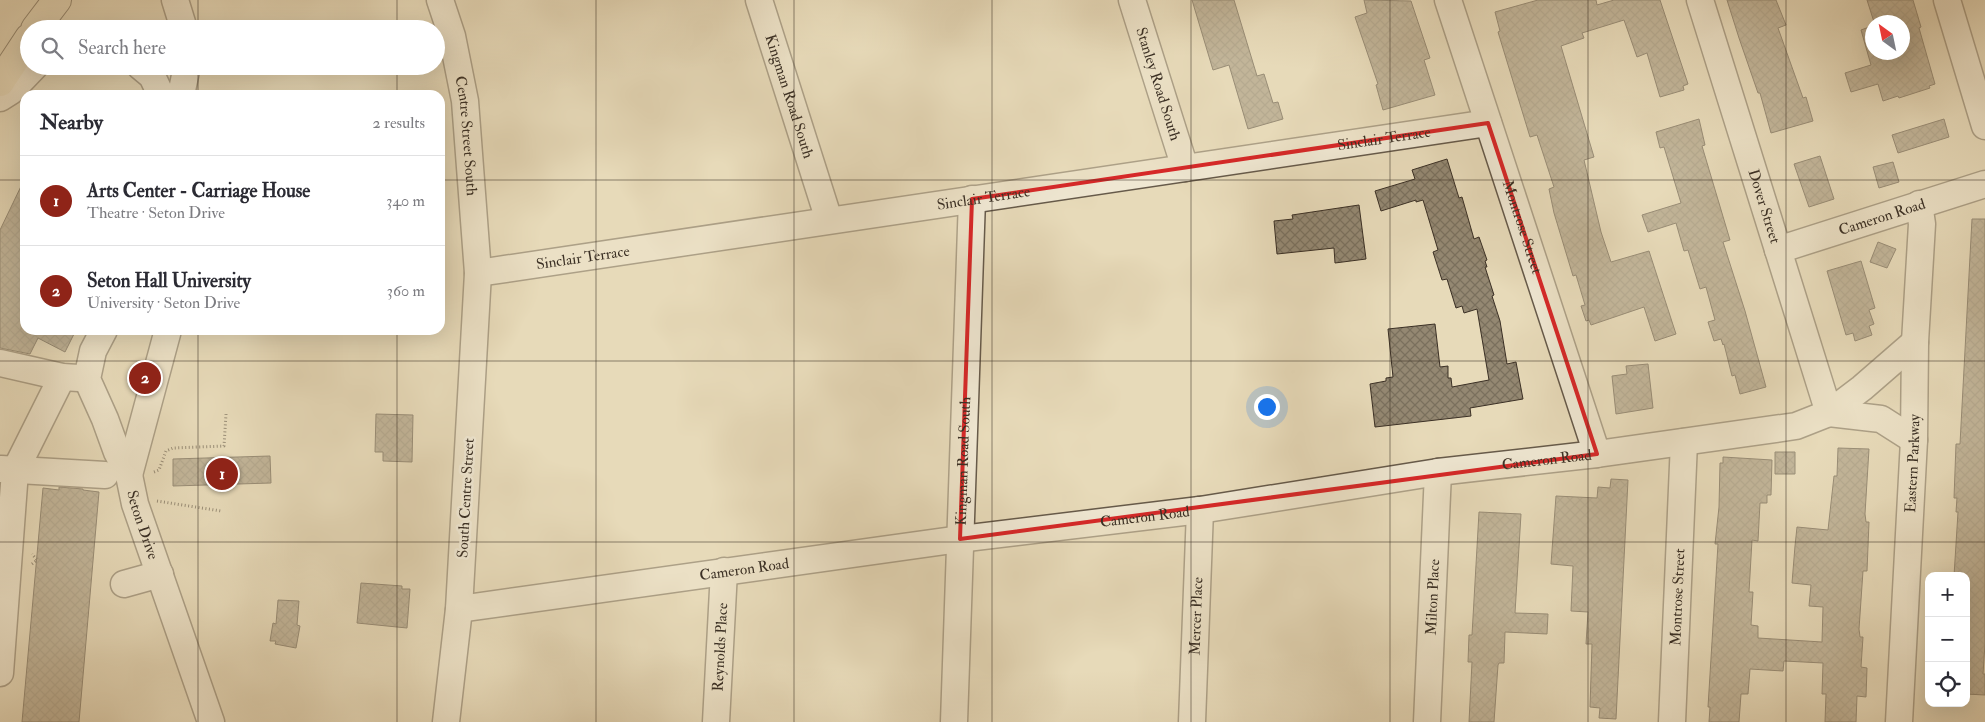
<!DOCTYPE html>
<html lang="en">
<head>
<meta charset="utf-8">
<style>
  :root { --surface:#fff; --page:#f2f2f3; --text:#2b2b33; --muted:#7c7c81; --line:#e1e1e2; --accent:#8f2418 }
  body { margin:0; font-family:"IM FELL Double Pica",serif; background:var(--page); color:var(--text) }
  .controls { position:absolute; right:15px; bottom:15px; display:grid; overflow:hidden; border-radius:10px; box-shadow:0 5px 20px #0002 }
  .controls button { width:45px; height:45px; display:grid; place-items:center; padding:0; border:0; border-bottom:1px solid var(--line); background:var(--surface); color:var(--text); font:25px sans-serif }
  .compass { position:absolute; left:1865px; top:15px; width:45px; height:45px; border-radius:50%; background:var(--surface); box-shadow:0 5px 20px #0002; rotate:327deg }
  .you { position:absolute; left:1266px; top:406px; width:18px; height:18px; margin:-12px; border:4px solid #fff; border-radius:50%; background:#1a73e8; box-shadow:0 0 0 8px #1a73e833 }
  .badge { display:grid; place-items:center; width:32px; height:32px; border-radius:50%; background:var(--accent); color:#fff; font-size:16px; font-weight:700 }
  .pin { position:absolute; translate:-50% -50%; border:2px solid #fff; box-shadow:0 1px 5px #0006 }
  .list { margin:0; padding:0; list-style:none }
  h2 { display:flex; justify-content:space-between; align-items:center; height:65px; margin:0; padding:0 20px; font-size:21px }
  h2 small { font-size:16px; font-weight:400; color:var(--muted) }
  .list li { display:grid; grid-template-columns:32px 1fr auto; gap:15px; align-items:center; box-sizing:border-box; height:90px; padding:0 20px; border-top:1px solid var(--line) }
  .list b { display:block; font-size:19px; white-space:nowrap }
  .list p { margin:0; font-size:16px; white-space:nowrap; color:var(--muted) }
  .list em { font-size:16px; font-style:normal; color:var(--muted) }
  .icon { flex:none; width:28px; height:28px; fill:none; stroke:currentColor; stroke-width:2; stroke-linecap:round; stroke-linejoin:round }
  .map { position:relative; flex:none; width:1985px; height:722px; overflow:hidden }
  .search { position:absolute; background:var(--surface); box-shadow:0 5px 20px #0002; left:20px; top:20px; width:425px; height:55px; display:flex; align-items:center; gap:12px; box-sizing:border-box; padding:0 18px; border-radius:28px; color:var(--muted); font-size:19px }
  .panel { position:absolute; background:var(--surface); box-shadow:0 5px 20px #0002; left:20px; top:90px; width:425px; height:245px; border-radius:15px }
  .map>svg:first-child { display:block }
</style>
</head>
<body>
<div class="map">
<svg width="1985" height="722" viewBox="0 0 1985 722">
  <defs>
    <pattern id="building-cross-hatch" width="8" height="8" patternUnits="userSpaceOnUse" patternTransform="scale(1.25)"><rect width="8" height="8" fill="#948872"/><path d="M0 0l8 8M0 8l8-8" fill="none" stroke="#7a705d"/></pattern>
  </defs>
  <rect width="100%" height="100%" fill="#e7dab9"/>
  <filter id="stains"><feTurbulence type="fractalNoise" baseFrequency=".004" numOctaves="4"/><feColorMatrix values="0 0 0 0 .2 0 0 0 0 .09 0 0 0 0 .02 0 0 0 .5 -.17"/></filter>
  <radialGradient id="worn" r=".72"><stop offset=".6" stop-color="#630" stop-opacity="0"/><stop offset="1" stop-color="#630" stop-opacity=".3"/></radialGradient>
  <path fill="url(#building-cross-hatch)" stroke="#3b3025" d="M 1192,0 L 1234,0 L 1257,76 L 1264,74 L 1273,103 L 1278,102 L 1283,119 L 1248,129 L 1229,65 L 1213,70 Z
    M 1364,0 L 1411,1 L 1430,58 L 1424,60 L 1435,95 L 1383,110 L 1376,85 L 1378,84 L 1355,17 L 1367,13 Z
    M 1538,0 L 1596,0 L 1597,5 L 1614,0 L 1660,0 L 1688,84 L 1683,86 L 1684,90 L 1660,97 L 1647,53 L 1637,57 L 1624,20 L 1582,33 L 1584,38 L 1561,46 L 1594,157 L 1584,160 L 1601,232 L 1611,262 L 1649,251 L 1676,334 L 1655,341 L 1644,307 L 1591,325 L 1589,320 L 1586,321 L 1581,306 L 1585,305 L 1576,275 L 1573,276 L 1554,213 L 1549,189 L 1554,187 L 1537,135 L 1530,137 L 1498,32 L 1500,31 L 1495,12 Z
    M 1727,0 L 1776,0 L 1786,25 L 1778,28 L 1803,98 L 1806,97 L 1813,121 L 1771,133 L 1760,93 L 1758,93 L 1739,38 Z
    M 1867,0 L 1913,0 L 1921,27 L 1919,28 L 1935,84 L 1929,86 L 1930,88 L 1899,98 L 1898,96 L 1883,101 L 1878,84 L 1851,92 L 1845,73 L 1871,65 L 1861,30 L 1872,26 L 1872,52 L 1902,52 L 1902,22 L 1874,22 Z
    M 1699,119 L 1705,145 L 1702,146 L 1730,240 L 1723,242 L 1745,311 L 1766,387 L 1740,394 L 1735,375 L 1732,376 L 1724,344 L 1723,345 L 1721,339 L 1714,341 L 1708,322 L 1715,320 L 1706,287 L 1700,289 L 1688,250 L 1684,251 L 1676,223 L 1648,232 L 1642,215 L 1681,203 L 1664,147 L 1660,148 L 1656,132 Z
    M 1944,119 L 1949,137 L 1898,153 L 1892,135 Z
    M 1820,156 L 1834,199 L 1809,207 L 1794,164 Z
    M 1447,159 L 1459,198 L 1462,197 L 1474,239 L 1479,237 L 1487,260 L 1485,261 L 1487,267 L 1485,267 L 1494,295 L 1492,296 L 1500,321 L 1507,364 L 1516,362 L 1523,399 L 1470,408 L 1471,416 L 1375,427 L 1370,384 L 1386,381 L 1386,378 L 1393,377 L 1388,329 L 1435,324 L 1440,367 L 1448,366 L 1448,378 L 1451,378 L 1452,387 L 1489,380 L 1477,309 L 1464,313 L 1462,306 L 1456,308 L 1447,279 L 1442,280 L 1433,252 L 1438,250 L 1423,200 L 1416,202 L 1416,200 L 1381,211 L 1375,191 L 1415,179 L 1412,170 Z
    M 1893,162 L 1899,182 L 1879,188 L 1873,167 Z
    M 25,178 L 25,330 L 76,330 L 65,352 L 38,338 L 30,354 L 0,348 L 0,230 Z
    M 1359,205 L 1366,259 L 1335,263 L 1334,248 L 1277,254 L 1274,221 L 1293,219 L 1292,215 Z
    M 1972,219 L 1985,219 L 1985,644 L 1983,674 L 1985,674 L 1985,695 L 1966,694 L 1966,576 L 1954,576 L 1958,512 L 1956,512 L 1957,498 L 1954,498 L 1956,444 L 1960,444 Z
    M 1878,242 L 1896,249 L 1887,268 L 1870,262 Z
    M 1861,261 L 1875,308 L 1869,310 L 1874,324 L 1869,326 L 1872,335 L 1855,341 L 1853,333 L 1846,335 L 1827,271 Z
    M 1648,364 L 1653,408 L 1616,414 L 1612,376 L 1627,374 L 1626,366 Z
    M 376,414 L 413,415 L 412,462 L 383,461 L 383,452 L 375,452 Z
    M 1838,448 L 1869,449 L 1865,514 L 1866,522 L 1869,522 L 1867,571 L 1863,571 L 1859,629 L 1860,637 L 1863,637 L 1861,667 L 1867,668 L 1866,697 L 1857,696 L 1856,722 L 1825,722 L 1826,694 L 1822,694 L 1823,663 L 1784,661 L 1783,671 L 1750,669 L 1748,694 L 1741,694 L 1739,722 L 1709,722 L 1710,707 L 1708,707 L 1718,544 L 1715,544 L 1719,507 L 1720,463 L 1723,463 L 1723,457 L 1772,460 L 1771,495 L 1767,495 L 1767,503 L 1760,503 L 1758,541 L 1752,540 L 1749,592 L 1753,592 L 1751,625 L 1758,626 L 1758,638 L 1822,642 L 1823,607 L 1809,606 L 1811,585 L 1792,583 L 1795,546 L 1797,527 L 1828,530 L 1834,476 L 1837,476 Z
    M 1775,452 L 1795,452 L 1795,474 L 1775,474 Z
    M 270,456 L 271,483 L 173,486 L 173,459 Z
    M 1611,479 L 1628,480 L 1616,719 L 1599,718 L 1600,708 L 1590,707 L 1592,644 L 1586,644 L 1588,612 L 1571,611 L 1573,566 L 1551,564 L 1556,496 L 1597,498 L 1598,487 L 1610,488 Z
    M 59,487 L 83,489 L 83,490 L 99,492 L 79,722 L 22,722 L 43,488 L 59,490 Z
    M 1479,512 L 1521,514 L 1515,613 L 1548,614 L 1547,634 L 1505,632 L 1504,663 L 1499,663 L 1498,665 L 1494,722 L 1469,722 L 1472,662 L 1468,662 L 1469,635 L 1472,635 Z
    M 361,583 L 402,586 L 402,589 L 410,589 L 407,628 L 357,623 Z
    M 278,600 L 299,601 L 297,625 L 300,626 L 296,648 L 275,644 L 276,641 L 270,641 L 273,623 L 276,624 Z"/>
  <g fill="none" stroke-linecap="round" stroke-linejoin="round">
    <defs>
      <g id="minor">
        <path d="M 175,0 L 184,29"/>
        <path id="s1" d="M 440,0 L 452,36 L 465,101 L 478,273 L 459,609 L 446,722"/>
        <path id="s2" d="M 759,0 L 829,220"/>
        <path id="s3" d="M 1132,0 L 1185,168"/>
        <path id="s4" d="M 1448,0 L 1597,454"/>
        <path id="s5" d="M 1700,0 L 1829,413"/>
        <path d="M 1947,0 L 1985,126"/>
        <path d="M 140,66 L 152,76 L 161,95"/>
        <path d="M 181,95 L 187,66"/>
        <path d="M 0,98 L 11,91 L 35,66"/>
        <path id="s6" d="M 1778,250 L 1985,184"/>
        <path id="s7" d="M 478,273 L 1488,123"/>
        <path id="s8" d="M 104,330 L 93,351 L 87,379 L 105,419 L 117,452 L 129,475 L 135,504 L 211,722"/>
        <path d="M 0,363 L 62,377 L 79,378"/>
        <path d="M 1829,413 L 1881,419 L 1914,440"/>
        <path d="M 1,469 L 105,475"/>
        <path d="M 129,475 L 168,330"/>
        <path d="M 124,584 L 160,574"/>
        <path id="s9" d="M 459,609 L 960,539 L 1200,510 L 1438,472 L 1597,454 L 1796,426 L 1829,413 L 1862,388 L 1915,342"/>
        <path d="M 0,673 L 15,471 L 62,377"/>
        <path id="s10" d="M 716,722 L 724,571"/>
        <path id="s11" d="M 954,722 L 972,199"/>
        <path id="s12" d="M 1192,722 L 1200,510"/>
        <path id="s13" d="M 1427,722 L 1438,472"/>
        <path id="s14" d="M 1672,722 L 1684,442"/>
        <path id="s15" d="M 1899,722 L 1914,440 L 1915,342 L 1922,224 L 1919,204"/>
      </g>
      <path id="major" d="M 35,29 L 57,0
        M 0,82 L 29,38"/>
    </defs>
    <use href="#minor" stroke="#665a4a" stroke-width="29"/>
    <use href="#major" stroke="#3b3025" stroke-width="30"/>
    <path stroke="#3b3025" stroke-width="3" stroke-dasharray="1 2.5" stroke-linecap="butt" d="M 154,472 L 159,470 L 166,451 L 173,448 L 224,446 L 226,414
      M 157,501 L 221,511
      M 32,564 L 37,560 L 32,554"/>
    <use href="#minor" stroke="#efe7d2" stroke-width="26"/>
    <use href="#major" stroke="#e7dab9" stroke-width="28"/>
  </g>
  <path d="M0 0H1985V722H0ZM 1488,123 L 1597,454 L 960,539 L 972,199 Z" fill="#e7dab9" fill-opacity=".55" fill-rule="evenodd"/>
  <path fill="none" stroke="#d62828" stroke-width="4" stroke-linejoin="round" d="M 1488,123 L 1597,454 L 960,539 L 972,199 Z"/>
  <path fill="none" stroke="#3b3025" stroke-width="1" stroke-opacity="0.55" d="M 198,0 L 198,29M 397,0 L 397,29M 596,0 L 596,722M 794,0 L 794,722M 992,0 L 992,722M 1191,0 L 1191,722M 1390,0 L 1390,722M 1588,0 L 1588,722M 1786,0 L 1786,722M 198,66 L 198,95M 397,66 L 397,95M 0,180 L 25,180M 440,180 L 1985,180M 198,330 L 198,722M 397,330 L 397,722M 0,361 L 1985,361M 0,542 L 1985,542"/>
  <g text-anchor="middle" dominant-baseline="central" stroke-width="5" stroke-linejoin="round" paint-order="stroke">
    <g font-size="15" fill="#3b3025" stroke="#efe7d2">
      <text stroke="none"><textPath href="#s3" startOffset="88">Stanley Road South</textPath></text>
      <text stroke="none"><textPath href="#s2" startOffset="101">Kingman Road South</textPath></text>
      <text stroke="none"><textPath href="#s1" startOffset="139">Centre Street South</textPath></text>
      <text stroke="none"><textPath href="#s7" startOffset="916">Sinclair Terrace</textPath></text>
      <text stroke="none"><textPath href="#s7" startOffset="511">Sinclair Terrace</textPath></text>
      <text stroke="none"><textPath href="#s5" startOffset="216">Dover Street</textPath></text>
      <text stroke="none"><textPath href="#s6" startOffset="109">Cameron Road</textPath></text>
      <text stroke="none"><textPath href="#s4" startOffset="239">Montrose Street</textPath></text>
      <text stroke="none"><textPath href="#s7" startOffset="106">Sinclair Terrace</textPath></text>
      <text stroke="none"><textPath href="#s9" startOffset="1098">Cameron Road</textPath></text>
      <text stroke="none"><textPath href="#s11" startOffset="261">Kingman Road South</textPath></text>
      <text stroke="none"><textPath href="#s15" startOffset="259">Eastern Parkway</textPath></text>
      <text transform="translate(466 498) rotate(-87)">South Centre Street</text>
      <text stroke="none"><textPath href="#s9" startOffset="692">Cameron Road</textPath></text>
      <text stroke="none"><textPath href="#s8" startOffset="209">Seton Drive</textPath></text>
      <text stroke="none"><textPath href="#s9" startOffset="288">Cameron Road</textPath></text>
      <text stroke="none"><textPath href="#s13" startOffset="125">Milton Place</textPath></text>
      <text stroke="none"><textPath href="#s14" startOffset="125">Montrose Street</textPath></text>
      <text stroke="none"><textPath href="#s12" startOffset="106">Mercer Place</textPath></text>
      <text stroke="none"><textPath href="#s10" startOffset="75">Reynolds Place</textPath></text>
    </g>
  </g>
  <rect width="100%" height="100%" filter="url(#stains)"/>
  <rect width="100%" height="100%" fill="url(#worn)"/>
</svg>
<div class="controls">
<button>+</button>
<button>−</button>
<button><svg class="icon" aria-label="locate" viewBox="0 0 24 24"><circle cx="12" cy="12" r="6"/><path d="M12 2v4M12 18v4M2 12h4M18 12h4"/></svg></button>
</div>
<svg class="compass" viewBox="-18 -18 36 36"><path d="M0-13l5 13h-10z" fill="#e53935"/><path d="M0 13l5-13h-10z" fill="#7c7c81"/></svg>
<div class="you"></div>
<div class="pin badge" style="left:222px;top:474px">1</div>
<div class="pin badge" style="left:145px;top:378px">2</div>
<div class="search"><svg class="icon" aria-label="search" viewBox="0 0 24 24"><circle cx="10" cy="10" r="6"/><path d="M15 15l6 6"/></svg>Search here</div>
<section class="panel">
<h2>Nearby<small>2 results</small></h2>
<ul class="list">
<li><span class="badge">1</span><div><b>Arts Center - Carriage House</b><p>Theatre · Seton Drive</p></div><em>340 m</em></li>
<li><span class="badge">2</span><div><b>Seton Hall University</b><p>University · Seton Drive</p></div><em>360 m</em></li>
</ul>
</section>
</div>
</body>
</html>
